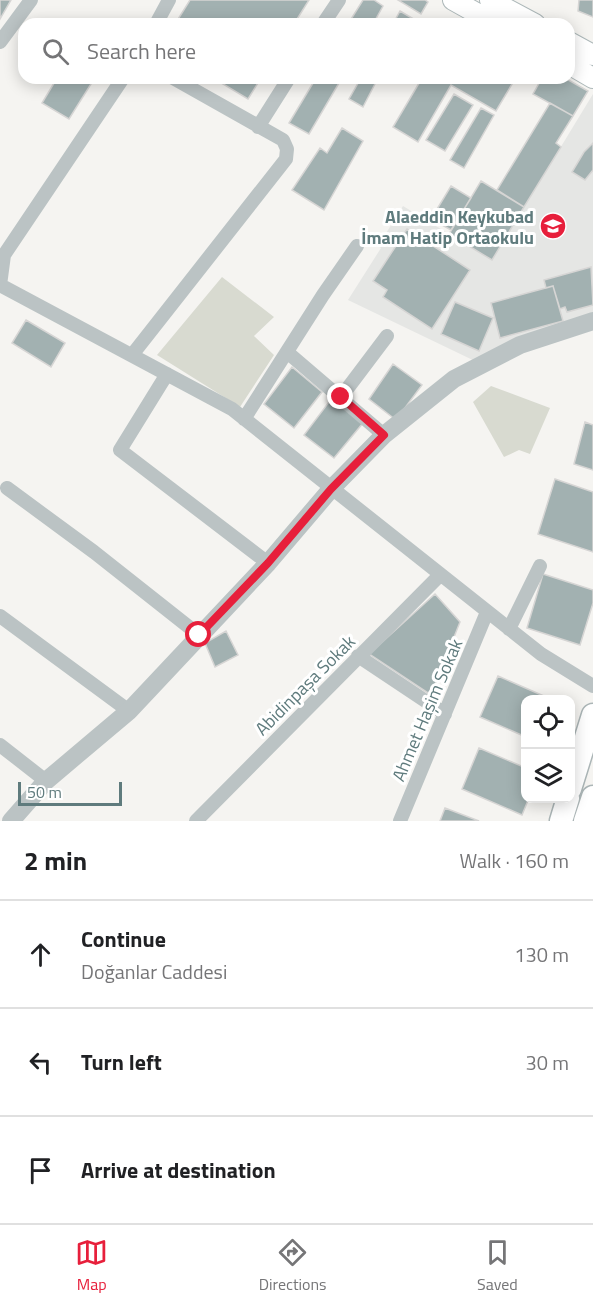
<!DOCTYPE html>
<html lang="en">
<head>
<meta charset="utf-8">
<style>
  :root { --surface:#fff; --page:#f6f6f6; --text:#202124; --muted:#757577; --line:#e0e0e0; --accent:#e71f3b }
  body { margin:0; font-family:"Titillium Web",sans-serif; background:var(--page); color:var(--text) }
  .controls { position:absolute; right:18px; bottom:18px; display:grid; overflow:hidden; border-radius:12px; box-shadow:0 3px 15px #0003 }
  .controls button { width:54px; height:54px; display:grid; place-items:center; padding:0; border:0; border-bottom:2px solid var(--line); background:var(--surface); color:var(--text); font:30px sans-serif }
  .scale { position:absolute; left:18px; bottom:15px; width:104px; box-sizing:border-box; padding-left:6px; border:3px solid #5f7b7d; border-top:0; font-size:16px; line-height:21px; white-space:nowrap; color:#5f7b7d; -webkit-text-stroke:4px #fff; paint-order:stroke }
  .stop { position:absolute; width:18px; height:18px; margin:-14px; border:4px solid #e71f3b; border-radius:50%; background:#fff }
  .stop.end { background:#e71f3b; border-color:#fff; box-shadow:0 2px 6px #0008 }
  .list { margin:0; padding:0; list-style:none }
  h2 { display:flex; justify-content:space-between; align-items:center; height:78px; margin:0; padding:0 24px; font-size:26px }
  h2 small { font-size:20px; font-weight:400; color:var(--muted) }
  .list li { display:grid; grid-template-columns:39px 1fr auto; gap:18px; align-items:center; box-sizing:border-box; height:108px; padding:0 24px; border-top:2px solid var(--line) }
  .list b { display:block; font-size:22px; white-space:nowrap }
  .list p { margin:0; font-size:20px; white-space:nowrap; color:var(--muted) }
  .list em { font-size:20px; font-style:normal; color:var(--muted) }
  .icon { flex:none; width:33px; height:33px; fill:none; stroke:currentColor; stroke-width:2; stroke-linecap:round; stroke-linejoin:round }
  .map { position:relative; flex:none; width:593px; height:821px; overflow:hidden }
  .search { position:absolute; background:var(--surface); box-shadow:0 3px 15px #0003; left:18px; right:18px; top:18px; height:66px; display:flex; align-items:center; gap:15px; box-sizing:border-box; padding:0 21px; border-radius:18px; color:var(--muted); font-size:22px }
  .sheet { height:402px; background:var(--surface) }
  nav { display:flex; justify-content:space-around; align-items:center; box-sizing:border-box; height:84px; border-top:2px solid var(--line); background:var(--surface); font-size:16px; color:var(--muted) }
  nav a { display:grid; justify-items:center; gap:3px }
  nav .on { color:var(--accent) }
  .map>svg:first-child { display:block }
</style>
</head>
<body>
<div class="map">
<svg width="593" height="821" viewBox="0 0 593 821">
  <rect width="100%" height="100%" fill="#f5f4f1"/>
  <path fill="#e5e6e4" d="M 593,94 L 593,317 L 479,363 L 348,300 L 381,248 L 378,246 L 403,206 L 492,260 Z"/>
  <path fill="#d8dad0" d="M 222,277 L 274,317 L 254,336 L 274,355 L 240,407 L 157,355 Z
    M 491,386 L 550,408 L 530,454 L 519,450 L 504,457 L 473,402 Z"/>
  <path fill="#a2b1b1" stroke="#d6d5d4" stroke-width="1.5" d="M 0,0 L 11,0 L 0,19 Z
    M 190,0 L 309,0 L 294,24 L 175,24 Z
    M 363,0 L 374,0 L 383,6 L 373,24 L 348,24 Z
    M 398,0 L 425,0 L 428,2 L 421,14 Z
    M 579,0 L 593,0 L 593,17 L 578,11 Z
    M 400,11 L 422,24 L 393,24 Z
    M 57,78 L 81,78 L 91,84 L 69,119 L 42,103 Z
    M 213,78 L 261,78 L 248,99 Z
    M 316,78 L 342,78 L 309,134 L 289,123 Z
    M 361,78 L 378,78 L 363,107 L 349,99 Z
    M 422,78 L 513,78 L 515,79 L 496,111 L 451,85 L 418,142 L 393,127 Z
    M 542,78 L 565,78 L 588,91 L 573,116 L 533,94 Z
    M 454,94 L 473,105 L 445,151 L 426,140 Z
    M 550,103 L 573,116 L 556,143 L 561,147 L 524,207 L 497,190 Z
    M 481,108 L 494,115 L 464,168 L 450,160 Z
    M 342,128 L 363,141 L 324,210 L 292,190 L 320,148 L 327,153 Z
    M 593,143 L 593,170 L 585,180 L 572,172 L 584,152 Z
    M 481,181 L 524,207 L 492,260 L 449,234 Z
    M 451,186 L 471,198 L 451,230 L 431,219 Z
    M 407,229 L 470,270 L 432,329 L 383,297 L 387,290 L 373,281 Z
    M 591,267 L 593,305 L 567,312 L 565,307 L 560,309 L 553,286 L 546,288 L 544,280 Z
    M 553,286 L 563,321 L 500,338 L 491,303 Z
    M 455,302 L 493,318 L 479,351 L 441,334 Z
    M 26,320 L 65,343 L 51,367 L 12,343 Z
    M 393,364 L 422,385 L 396,420 L 369,399 Z
    M 292,367 L 322,392 L 294,428 L 264,404 Z
    M 332,398 L 363,423 L 334,458 L 304,435 Z
    M 585,422 L 593,425 L 593,470 L 574,464 Z
    M 555,479 L 593,492 L 593,552 L 538,534 Z
    M 543,574 L 593,590 L 593,603 L 580,645 L 527,628 Z
    M 435,594 L 460,622 L 431,695 L 369,654 Z
    M 226,631 L 238,655 L 215,667 L 205,643 Z
    M 498,676 L 553,700 L 526,700 L 526,737 L 480,717 Z
    M 479,748 L 526,768 L 526,798 L 529,798 L 522,815 L 462,789 Z
    M 445,808 L 479,821 L 440,821 Z"/>
  <g fill="none" stroke-linecap="round" stroke-linejoin="round">
    <defs>
      <path id="secondary" d="M 453,0 L 496,24
        M 490,0 L 535,24
        M 569,42 L 593,55
        M 569,64 L 593,78"/>
      <path id="primary" d="M 570,789 L 593,715
        M 561,821 L 568,798
        M 585,821 L 593,797"/>
    </defs>
    <use href="#secondary" stroke="#adb8b9" stroke-width="22"/>
    <use href="#primary" stroke="#acb6b7" stroke-width="25"/>
    <path stroke="#bbc3c4" stroke-width="14" d="M 156,24 L 169,0
      M 323,24 L 339,0
      M 0,42 L 31,0
      M 258,127 L 289,78
      M 0,285 L 232,409 L 541,654 L 593,686
      M 0,285 L 4,255 L 123,78
      M 287,352 L 384,435
      M 132,355 L 286,159 L 287,149 L 283,140 L 173,78
      M 167,374 L 120,450 L 268,563
      M 341,397 L 387,336
      M 244,419 L 323,295 L 357,246
      M 7,488 L 94,552 L 199,635
      M 0,616 L 129,711
      M 509,629 L 540,566
      M 358,656 L 445,714
      M 0,745 L 46,781
      M 196,821 L 440,575
      M 400,821 L 487,612"/>
    <path stroke="#bbc3c4" stroke-width="18" d="M 11,821 L 46,781 L 129,711 L 268,563 L 331,489 L 384,435 L 454,379 L 520,345 L 593,321"/>
    <use href="#secondary" stroke="#fff" stroke-width="20"/>
    <use href="#primary" stroke="#fff" stroke-width="22"/>
  </g>
  <g fill="none" stroke-linecap="round" stroke-linejoin="round">
    <path stroke="#e71f3b" stroke-width="8" d="M 199,635 L 268,563 L 331,489 L 384,435 L 341,397"/>
  </g>
  <defs>
    <symbol id="school-disc" viewBox="-11 -11 22 22"><circle r="9.5" fill="#e71f3b" stroke="#fff"/><path d="M0-5L7-2L0 1L-7-2ZM-4 1L0 2.5L4 1V4Q0 6-4 4Z" fill="#fff"/></symbol>
  </defs>
  <g fill-rule="evenodd">
    <use href="#school-disc" x="538" y="211" width="30" height="30"/>
  </g>
  <g text-anchor="middle" dominant-baseline="central" stroke-width="6" stroke-linejoin="round" paint-order="stroke">
    <g font-size="18" font-weight="bold" fill="#5f7b7d" stroke="#fff" text-anchor="end">
      <text x="534" y="216">Alaeddin Keykubad<tspan x="534" dy="21">İmam Hatip Ortaokulu</tspan></text>
    </g>
    <g font-size="18" fill="#5f7b7d" stroke="#fff">
      <text transform="translate(305 685) rotate(-45)">Abidinpaşa Sokak</text>
      <text transform="translate(427 710) rotate(-67)">Ahmet Haşim Sokak</text>
    </g>
  </g>
</svg>
<div class="controls">
<button><svg class="icon" aria-label="locate" viewBox="0 0 24 24"><circle cx="12" cy="12" r="6"/><path d="M12 2v4M12 18v4M2 12h4M18 12h4"/></svg></button>
<button><svg class="icon" aria-label="layers" viewBox="0 0 24 24"><path d="M12 4l9 5-9 5-9-5zM3 14l9 5 9-5"/></svg></button>
</div>
<div class="scale">50 m</div>
<div class="stop" style="left:199px;top:635px"></div>
<div class="stop end" style="left:341px;top:397px"></div>
<div class="search"><svg class="icon" aria-label="search" viewBox="0 0 24 24"><circle cx="10" cy="10" r="6"/><path d="M15 15l6 6"/></svg>Search here</div>
</div>
<section class="sheet">
<h2>2 min<small>Walk · 160 m</small></h2>
<ul class="list">
<li><svg class="icon" aria-label="ahead" viewBox="0 0 24 24"><path d="M12 20V5M6 11l6-6 6 6"/></svg><div><b>Continue</b><p>Doğanlar Caddesi</p></div><em>130 m</em></li>
<li><svg class="icon" aria-label="left" viewBox="0 0 24 24"><path d="M17 20v-9H6M10 6l-5 5 5 5"/></svg><div><b>Turn left</b></div><em>30 m</em></li>
<li><svg class="icon" aria-label="arrive" viewBox="0 0 24 24"><path d="M6 21V4h12l-3 4 3 4H6"/></svg><div><b>Arrive at destination</b></div></li>
</ul>
</section>
<nav>
<a class="on"><svg class="icon" aria-label="map" viewBox="0 0 24 24"><path d="M3 6l6-2 6 2 6-2v14l-6 2-6-2-6 2zM9 4v14M15 6v14"/></svg>Map</a>
<a><svg class="icon" aria-label="directions" viewBox="0 0 24 24"><path d="M12 3l9 9-9 9-9-9zM9 14v-3h6M13 9l2 2-2 2"/></svg>Directions</a>
<a><svg class="icon" aria-label="saved" viewBox="0 0 24 24"><path d="M7 4h10v16l-5-4-5 4z"/></svg>Saved</a>
</nav>
</body>
</html>
